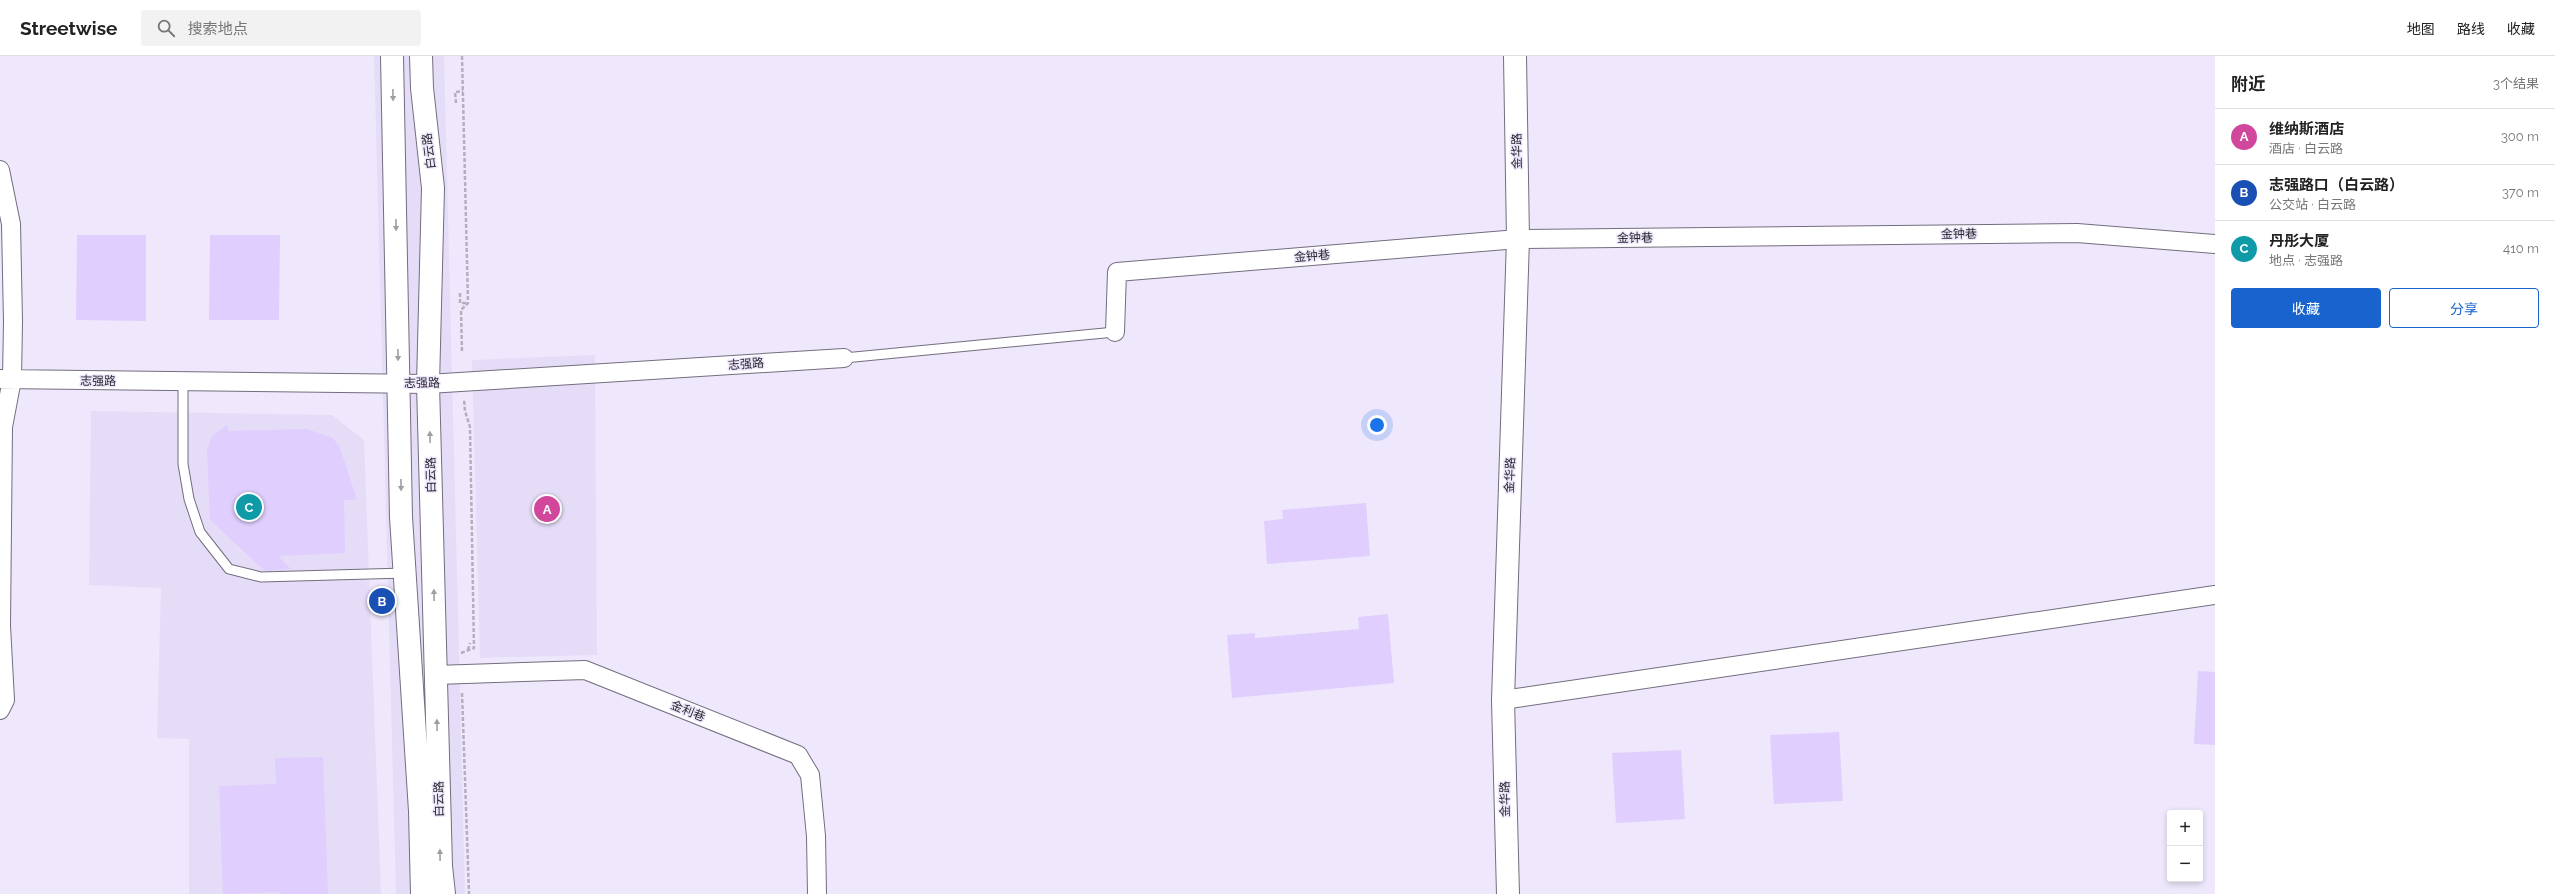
<!DOCTYPE html>
<html lang="zh">
<head>
<meta charset="utf-8">
<style>
  :root { --surface:#fff; --page:#f2f2f2; --text:#222; --muted:#767676; --line:#e0e0e0; --accent:#1863cd }
  body { margin:0; font-family:Raleway,"Noto Sans SC",sans-serif; background:var(--page); color:var(--text) }
  .controls { position:absolute; right:12px; bottom:12px; display:grid; overflow:hidden; border-radius:4px; box-shadow:0 2px 6px #0003 }
  .controls button { width:36px; height:36px; display:grid; place-items:center; padding:0; border:0; border-bottom:1px solid var(--line); background:var(--surface); color:var(--text); font:20px sans-serif }
  .you { position:absolute; left:1377px; top:369px; width:14px; height:14px; margin:-10px; border:3px solid #fff; border-radius:50%; background:#1a73e8; box-shadow:0 0 0 6px #1a73e833 }
  .badge { display:grid; place-items:center; width:26px; height:26px; border-radius:50%; background:var(--accent); color:#fff; font-size:13px; font-weight:700 }
  .pin { position:absolute; translate:-50% -50%; border:2px solid #fff; box-shadow:0 1px 4px #0006 }
  .list { margin:0; padding:0; list-style:none }
  h2 { display:flex; justify-content:space-between; align-items:center; height:52px; margin:0; padding:0 16px; font-size:17px }
  h2 small { font-size:13px; font-weight:400; color:var(--muted) }
  .list li { display:grid; grid-template-columns:26px 1fr auto; gap:12px; align-items:center; box-sizing:border-box; height:56px; padding:0 16px; border-top:1px solid var(--line) }
  .list b { display:block; font-size:15px; white-space:nowrap }
  .list p { margin:0; font-size:13px; white-space:nowrap; color:var(--muted) }
  .list em { font-size:13px; font-style:normal; color:var(--muted) }
  .actions { display:flex; gap:8px; padding:12px 16px }
  .actions a { flex:1; padding:9px 0; border:1px solid var(--accent); border-radius:4px; text-align:center; font-size:14px; color:var(--accent) }
  .actions .main { background:var(--accent); color:#fff }
  .icon { flex:none; width:22px; height:22px; fill:none; stroke:currentColor; stroke-width:2; stroke-linecap:round; stroke-linejoin:round }
  .map { position:relative; flex:none; width:2215px; height:838px; overflow:hidden }
  header { display:flex; align-items:center; gap:24px; box-sizing:border-box; height:56px; padding:0 20px; background:var(--surface); border-bottom:1px solid var(--line) }
  header strong { font-size:19px }
  nav { display:flex; gap:22px; margin-inline-start:auto; font-size:14px }
  .search { width:280px; height:36px; background:var(--page); display:flex; align-items:center; gap:10px; box-sizing:border-box; padding:0 14px; border-radius:4px; color:var(--muted); font-size:15px }
  main { display:flex }
  aside { flex:1; background:var(--surface) }
  .map>svg:first-child { display:block }
</style>
</head>
<body>
<header>
<strong>Streetwise</strong>
<div class="search"><svg class="icon" aria-label="search" viewBox="0 0 24 24"><circle cx="10" cy="10" r="6"/><path d="M15 15l6 6"/></svg>搜索地点</div>
<nav><a>地图</a><a>路线</a><a>收藏</a></nav>
</header>
<main>
<div class="map">
<svg width="2215" height="838" viewBox="0 0 2215 838">
  <rect width="100%" height="100%" fill="#efe8fc"/>
  <path fill="#e5dcf7" d="M 374,0 L 444,0 L 465,838 L 396,838 Z
    M 595,299 L 597,599 L 480,602 L 472,304 Z
    M 91,355 L 332,359 L 364,384 L 381,838 L 189,838 L 189,683 L 157,682 L 161,532 L 89,529 Z"/>
  <path fill="#dfcefe" d="M 77,179 L 146,179 L 146,265 L 76,264 Z
    M 210,179 L 280,179 L 279,264 L 209,264 Z
    M 227,369 L 228,375 L 307,373 L 333,382 L 340,392 L 357,444 L 344,444 L 345,497 L 278,500 L 291,513 L 265,515 L 210,464 L 207,394 L 213,379 Z
    M 1366,447 L 1370,500 L 1267,508 L 1264,465 L 1283,463 L 1282,454 Z
    M 1388,558 L 1394,627 L 1232,642 L 1227,579 L 1255,577 L 1255,582 L 1359,573 L 1358,561 Z
    M 2198,615 L 2215,616 L 2215,689 L 2194,688 Z
    M 1839,676 L 1843,745 L 1774,748 L 1770,679 Z
    M 1681,694 L 1685,763 L 1616,767 L 1612,697 Z
    M 323,701 L 328,838 L 279,838 L 279,836 L 223,838 L 219,730 L 276,728 L 275,702 Z"/>
  <g fill="none" stroke-linecap="round" stroke-linejoin="round">
    <defs>
      <path id="lane" d="M 844,302 L 1115,276
        M 183,326 L 183,408 L 189,443 L 200,476 L 229,513 L 261,521 L 405,517"/>
      <path id="street" d="M 0,114 L 11,168 L 13,265 L 12,323 L 3,371 L 1,570 L 5,644 L 0,654
        M 1115,276 L 1117,216 L 1518,183 L 2077,177 L 2215,188
        M 0,323 L 428,328 L 844,302
        M 436,619 L 585,614 L 798,699 L 810,719 L 816,780 L 817,838
        M 1503,644 L 2215,539"/>
      <path id="secondary" d="M 392,0 L 401,461 L 420,755 L 422,838
        M 421,0 L 422,32 L 433,132 L 428,328 L 441,810 L 444,838
        M 1508,838 L 1503,644 L 1518,183 L 1515,0"/>
    </defs>
    <use href="#lane" stroke="#736d7e" stroke-width="11"/>
    <use href="#street" stroke="#736d7e" stroke-width="20"/>
    <use href="#secondary" stroke="#736d7e" stroke-width="24"/>
    <path stroke="#b4aebe" stroke-width="2.5" stroke-dasharray="4 2" stroke-linecap="butt" d="M 462,0 L 468,247 L 461,254 L 462,297
      M 456,47 L 455,36 L 463,35
      M 460,237 L 460,247 L 467,247
      M 468,594 L 470,587
      M 461,597 L 474,592 L 470,371 L 465,355 L 464,343
      M 462,637 L 469,838"/>
    <use href="#lane" stroke="#fff" stroke-width="9"/>
    <use href="#street" stroke="#fff" stroke-width="18"/>
    <use href="#secondary" stroke="#fff" stroke-width="22"/>
  </g>
  <defs><path id="oneway-solid" d="M-6-.8H1V-3.2L6.5 0L1 3.2V.8H-6Z"/></defs>
  <g fill="#9f9ea1">
    <use href="#oneway-solid" transform="translate(393 39) rotate(89)"/>
    <use href="#oneway-solid" transform="translate(396 169) rotate(89)"/>
    <use href="#oneway-solid" transform="translate(398 299) rotate(89)"/>
    <use href="#oneway-solid" transform="translate(430 381) rotate(-91)"/>
    <use href="#oneway-solid" transform="translate(401 429) rotate(89)"/>
    <use href="#oneway-solid" transform="translate(434 539) rotate(-91)"/>
    <use href="#oneway-solid" transform="translate(437 669) rotate(-91)"/>
    <use href="#oneway-solid" transform="translate(440 799) rotate(-91)"/>
  </g>
  <g text-anchor="middle" dominant-baseline="central" stroke-width="3" stroke-linejoin="round" paint-order="stroke">
    <g font-size="12" fill="#2a272e" stroke="#efe8fc">
      <text transform="translate(429 95) rotate(-97)">白云路</text>
      <text transform="translate(1517 95) rotate(-91)">金华路</text>
      <text transform="translate(1959 178) rotate(-1)">金钟巷</text>
      <text transform="translate(1635 182) rotate(-1)">金钟巷</text>
      <text transform="translate(1312 200) rotate(-5)">金钟巷</text>
      <text transform="translate(746 308) rotate(-4)">志强路</text>
      <text transform="translate(98 325) rotate(1)">志强路</text>
      <text transform="translate(422 327) rotate(-1)">志强路</text>
      <text transform="translate(431 419) rotate(-91)">白云路</text>
      <text transform="translate(1510 419) rotate(-88)">金华路</text>
      <text transform="translate(688 655) rotate(22)">金利巷</text>
      <text transform="translate(439 743) rotate(-91)">白云路</text>
      <text transform="translate(1505 743) rotate(-91)">金华路</text>
    </g>
  </g>
</svg>
<div class="controls">
<button>+</button>
<button>−</button>
</div>
<div class="you"></div>
<div class="pin badge" style="left:547px;top:453px;background:#d1479c">A</div>
<div class="pin badge" style="left:382px;top:545px;background:#1a4fb4">B</div>
<div class="pin badge" style="left:249px;top:451px;background:#0f9aa8">C</div>
</div>
<aside>
<h2>附近<small>3个结果</small></h2>
<ul class="list">
<li><span class="badge" style="background:#d1479c">A</span><div><b>维纳斯酒店</b><p>酒店 · 白云路</p></div><em>300 m</em></li>
<li><span class="badge" style="background:#1a4fb4">B</span><div><b>志强路口（白云路）</b><p>公交站 · 白云路</p></div><em>370 m</em></li>
<li><span class="badge" style="background:#0f9aa8">C</span><div><b>丹彤大厦</b><p>地点 · 志强路</p></div><em>410 m</em></li>
</ul>
<div class="actions"><a class="main">收藏</a><a>分享</a></div>
</aside>
</main>
</body>
</html>
